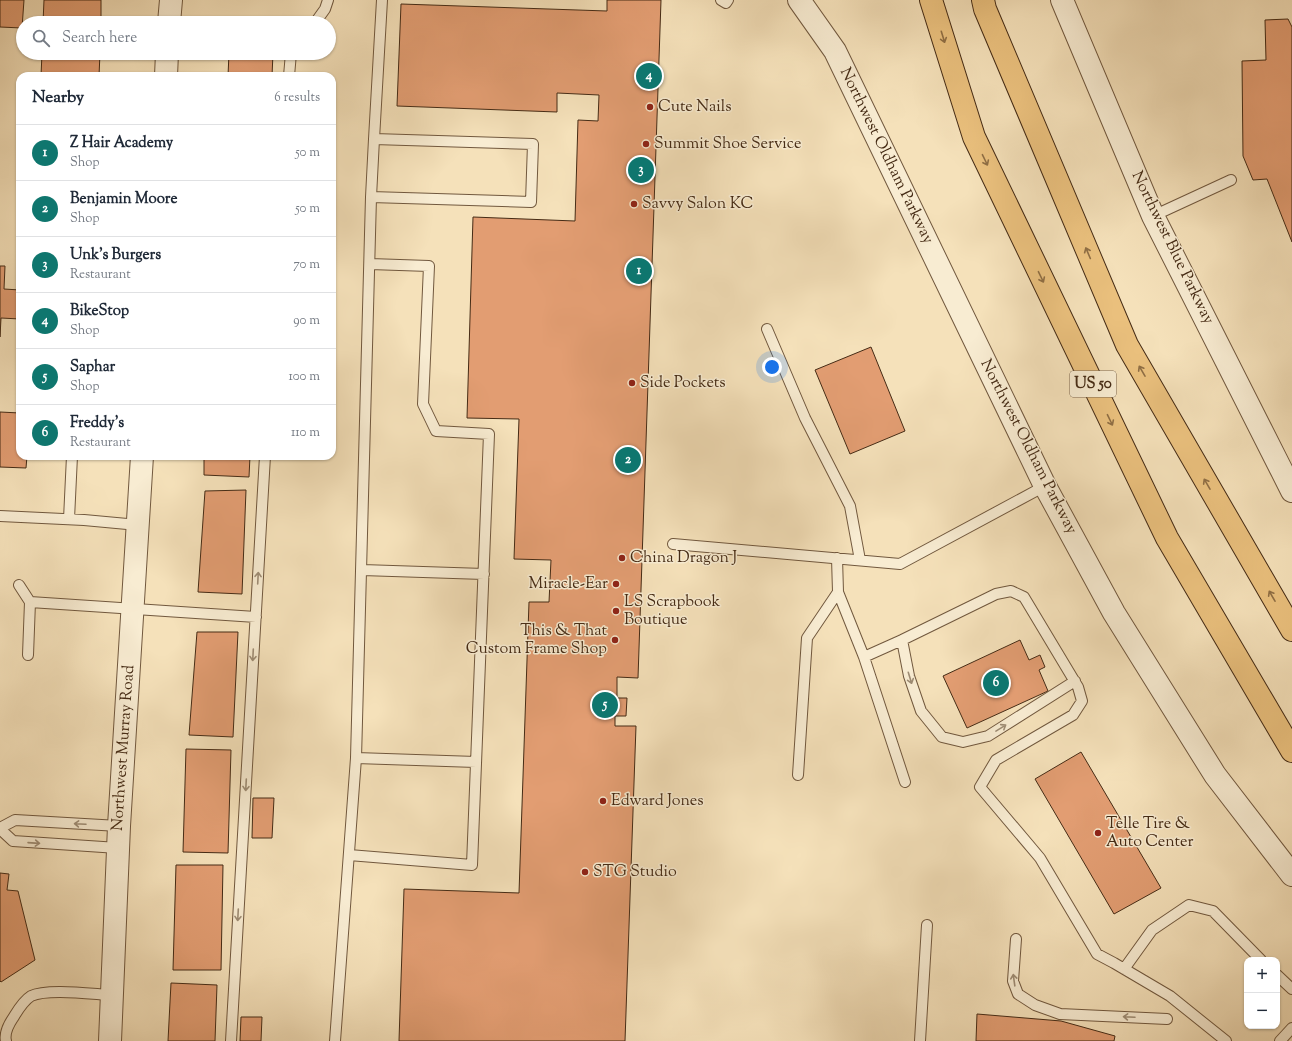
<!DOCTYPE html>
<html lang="en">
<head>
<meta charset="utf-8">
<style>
  :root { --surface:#fff; --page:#f6f6f7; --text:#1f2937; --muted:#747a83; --line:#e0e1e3; --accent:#0f766e }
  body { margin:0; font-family:"Sorts Mill Goudy",serif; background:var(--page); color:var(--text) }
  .controls { position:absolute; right:12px; bottom:12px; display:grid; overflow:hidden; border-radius:8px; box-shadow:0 1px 3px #0004 }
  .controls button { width:36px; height:36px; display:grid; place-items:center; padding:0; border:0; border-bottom:1px solid var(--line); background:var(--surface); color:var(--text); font:20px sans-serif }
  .you { position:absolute; left:772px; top:367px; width:14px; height:14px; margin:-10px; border:3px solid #fff; border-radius:50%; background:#1a73e8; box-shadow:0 0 0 6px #1a73e833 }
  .badge { display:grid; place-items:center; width:26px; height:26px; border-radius:50%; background:var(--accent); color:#fff; font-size:13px; font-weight:700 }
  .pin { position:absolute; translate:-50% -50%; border:2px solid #fff; box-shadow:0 1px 4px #0006 }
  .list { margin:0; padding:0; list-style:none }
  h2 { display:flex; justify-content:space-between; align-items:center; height:52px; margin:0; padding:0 16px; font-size:17px }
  h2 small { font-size:13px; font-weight:400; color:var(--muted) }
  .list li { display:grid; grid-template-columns:26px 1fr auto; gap:12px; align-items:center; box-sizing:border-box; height:56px; padding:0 16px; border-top:1px solid var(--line) }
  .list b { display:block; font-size:15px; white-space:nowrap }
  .list p { margin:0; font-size:13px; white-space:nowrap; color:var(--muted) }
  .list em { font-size:13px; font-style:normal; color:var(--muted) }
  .icon { flex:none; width:22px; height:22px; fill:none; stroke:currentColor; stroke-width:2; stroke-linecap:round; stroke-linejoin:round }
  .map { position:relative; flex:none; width:1292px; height:1041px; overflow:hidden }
  .search { position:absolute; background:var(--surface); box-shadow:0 1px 3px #0004; left:16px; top:16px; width:320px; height:44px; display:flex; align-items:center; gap:10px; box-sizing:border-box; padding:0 14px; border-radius:22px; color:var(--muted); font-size:15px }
  .panel { position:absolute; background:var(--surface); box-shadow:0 1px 3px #0004; left:16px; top:72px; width:320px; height:388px; border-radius:12px }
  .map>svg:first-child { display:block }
</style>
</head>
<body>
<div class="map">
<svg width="1292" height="1041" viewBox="0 0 1292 1041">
  <rect width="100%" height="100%" fill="#f5e1ba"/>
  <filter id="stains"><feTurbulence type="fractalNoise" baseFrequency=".005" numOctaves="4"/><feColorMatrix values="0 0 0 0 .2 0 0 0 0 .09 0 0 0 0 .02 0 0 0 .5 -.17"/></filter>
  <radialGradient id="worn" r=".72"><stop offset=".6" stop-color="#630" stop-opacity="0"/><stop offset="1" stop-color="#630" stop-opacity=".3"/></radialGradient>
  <path fill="#e29d72" stroke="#452b15" d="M 0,0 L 24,0 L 22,28 L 0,27 Z
    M 44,0 L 101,0 L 101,23 L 43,23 Z
    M 607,0 L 661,0 L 638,678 L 617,677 L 617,698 L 627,698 L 626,716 L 615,716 L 615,726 L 636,726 L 625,1041 L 399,1041 L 404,889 L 519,893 L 529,602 L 549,602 L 551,560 L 514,559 L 519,419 L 467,418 L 473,217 L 575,221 L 578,120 L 598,121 L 599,95 L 557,93 L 557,112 L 397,106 L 401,4 L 607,11 Z
    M 231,18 L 274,20 L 274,23 L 231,23 Z
    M 1288,19 L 1292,27 L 1292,242 L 1267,179 L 1253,180 L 1243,156 L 1242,61 L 1266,60 L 1265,20 Z
    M 42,53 L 100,53 L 99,76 L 41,76 Z
    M 229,53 L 273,53 L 272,76 L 228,76 Z
    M 0,266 L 5,266 L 4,289 L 20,290 L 20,319 L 1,318 L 0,337 Z
    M 871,347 L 905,431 L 850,454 L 815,370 Z
    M 0,412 L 20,413 L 20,456 L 27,456 L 26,468 L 0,467 Z
    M 204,456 L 250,456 L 249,477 L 204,475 Z
    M 246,490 L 242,594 L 198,592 L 205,491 Z
    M 197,632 L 238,632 L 233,737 L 189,735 Z
    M 1020,640 L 1029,660 L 1040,655 L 1045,667 L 1039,670 L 1048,691 L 967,728 L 943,676 Z
    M 186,749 L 231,750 L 228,853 L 183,852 Z
    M 1081,752 L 1161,888 L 1114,914 L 1035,779 Z
    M 253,798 L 274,798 L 272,838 L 252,838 Z
    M 176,865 L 223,865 L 221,970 L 173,970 Z
    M 0,873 L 9,874 L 7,890 L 18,891 L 35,960 L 1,982 L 0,981 Z
    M 171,983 L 217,985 L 215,1041 L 168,1041 Z
    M 977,1014 L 1061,1021 L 1115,1036 L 1114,1041 L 976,1041 Z
    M 241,1017 L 262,1017 L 261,1041 L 240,1041 Z"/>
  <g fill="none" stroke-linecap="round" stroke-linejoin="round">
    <defs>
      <path id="service" d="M 721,0 L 726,3 L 728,0
        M 315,23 L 325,9 L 328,0
        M 289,76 L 291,53
        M 371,197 L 374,139
        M 1153,216 L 1231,180
        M 767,329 L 805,418 L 850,506 L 860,560
        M 0,516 L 84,520 L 138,525
        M 69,519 L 72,456
        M 673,544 L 900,564 L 1045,486
        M 837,558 L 838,592 L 864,657 L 905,782
        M 362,570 L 484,574
        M 19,585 L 30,602 L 28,655
        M 30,602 L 256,617
        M 902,640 L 909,676 L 921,711 L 942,737 L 963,742 L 988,736 L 1075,681
        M 864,657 L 902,640 L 996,594 L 1011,591 L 1024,597 L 1078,687 L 1082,701 L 1073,715 L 996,760 L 980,787 L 1040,858 L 1097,954 L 1114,963 L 1170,996 L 1226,1041
        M 356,758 L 476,762
        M 798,775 L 807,638 L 838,592
        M 0,828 L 15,820 L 119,826
        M 0,829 L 13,841 L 118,848
        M 349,855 L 472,865 L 489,434 L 436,431 L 423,404 L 429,266 L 370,264
        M 1016,939 L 1013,981 L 1018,994 L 1035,1005 L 1060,1014 L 1167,1019
        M 1124,969 L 1152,930 L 1189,905 L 1213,911 L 1261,960
        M 1277,975 L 1292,989
        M 6,1041 C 4,1033 9,1024 13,1018 C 18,1010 23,1001 31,996 C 47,988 92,994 112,995
        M 231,1041 L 265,456
        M 335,1041 L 356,758 L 371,197 L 531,202 L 533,144 L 374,139 L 382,0
        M 920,1041 L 927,925
        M 1280,1041 L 1292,1028"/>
      <path id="tertiary" d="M 799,0 L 835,51 L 1045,486 L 1114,613 L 1215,775 L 1292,875
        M 1062,0 L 1153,216 L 1292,491
        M 169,23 L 171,0
        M 166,76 L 167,53
        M 110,1041 L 119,826 L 142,456"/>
      <path id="motorway" d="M 931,0 L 974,137 L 1167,538 L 1292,751
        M 983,0 L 985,9 L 1127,345 L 1292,630"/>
    </defs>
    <use href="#service" stroke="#71583e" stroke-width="12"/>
    <use href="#tertiary" stroke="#71583e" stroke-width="24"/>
    <use href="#motorway" stroke="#452b15" stroke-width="24"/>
    <use href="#service" stroke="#f8ecd2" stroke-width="10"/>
    <use href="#tertiary" stroke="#f8ecd2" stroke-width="22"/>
    <use href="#motorway" stroke="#eac07d" stroke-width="22"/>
  </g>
  <defs><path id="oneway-shaft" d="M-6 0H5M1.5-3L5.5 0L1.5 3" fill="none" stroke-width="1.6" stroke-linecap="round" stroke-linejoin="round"/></defs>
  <g stroke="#8f6e44">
    <use href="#oneway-shaft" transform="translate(943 37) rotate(73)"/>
    <use href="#oneway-shaft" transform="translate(985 160) rotate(64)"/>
    <use href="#oneway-shaft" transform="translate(1088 253) rotate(-113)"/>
    <use href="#oneway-shaft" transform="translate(1041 277) rotate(64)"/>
    <use href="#oneway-shaft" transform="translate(1142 371) rotate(-120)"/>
    <use href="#oneway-shaft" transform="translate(1110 420) rotate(64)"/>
    <use href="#oneway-shaft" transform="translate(1207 484) rotate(-120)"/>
    <use href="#oneway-shaft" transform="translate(1272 596) rotate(-120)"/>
  </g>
  <g stroke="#9e8c74">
    <use href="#oneway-shaft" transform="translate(258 578) rotate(-87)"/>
    <use href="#oneway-shaft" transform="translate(253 655) rotate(93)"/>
    <use href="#oneway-shaft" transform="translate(910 678) rotate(73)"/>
    <use href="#oneway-shaft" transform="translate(1001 728) rotate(-32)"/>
    <use href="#oneway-shaft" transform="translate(246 785) rotate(93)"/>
    <use href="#oneway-shaft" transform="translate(80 824) rotate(-177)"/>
    <use href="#oneway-shaft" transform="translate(34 843) rotate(4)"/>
    <use href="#oneway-shaft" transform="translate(238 915) rotate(93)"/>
    <use href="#oneway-shaft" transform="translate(1014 980) rotate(-98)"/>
    <use href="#oneway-shaft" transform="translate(1129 1017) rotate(-177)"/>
  </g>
  <g fill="#8f2418" stroke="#f8ecd2" stroke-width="1.5">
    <circle cx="650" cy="107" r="4"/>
    <circle cx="646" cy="144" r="4"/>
    <circle cx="634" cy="204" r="4"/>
    <circle cx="632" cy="383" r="4"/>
    <circle cx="622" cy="558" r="4"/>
    <circle cx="616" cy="584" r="4"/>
    <circle cx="616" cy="611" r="4"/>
    <circle cx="615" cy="640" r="4"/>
    <circle cx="603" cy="801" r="4"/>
    <circle cx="1098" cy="833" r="4"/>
    <circle cx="585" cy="872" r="4"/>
  </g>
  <g text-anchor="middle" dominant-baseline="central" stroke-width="3" stroke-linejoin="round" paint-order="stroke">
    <rect fill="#f8ecd2" stroke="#7b654e" stroke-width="1" x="1070" y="371" width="46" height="26" rx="3"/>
    <g font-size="15" font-weight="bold" fill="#452b15">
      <text x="1093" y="384">US 50</text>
    </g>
    <g font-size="16" fill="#452b15" stroke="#f8ecd2" text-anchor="start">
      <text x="658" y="107">Cute Nails</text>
      <text x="654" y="144">Summit Shoe Service</text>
      <text x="642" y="204">Savvy Salon KC</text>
      <text x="640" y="383">Side Pockets</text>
      <text x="630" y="558">China Dragon J</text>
      <text x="608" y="584" text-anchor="end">Miracle-Ear</text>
      <text x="624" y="602">LS Scrapbook<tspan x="624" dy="18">Boutique</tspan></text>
      <text x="607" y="631" text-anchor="end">This &amp; That<tspan x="607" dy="18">Custom Frame Shop</tspan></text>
      <text x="611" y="801">Edward Jones</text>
      <text x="1106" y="824">Telle Tire &amp;<tspan x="1106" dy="18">Auto Center</tspan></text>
      <text x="593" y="872">STG Studio</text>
    </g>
    <g font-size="16" fill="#452b15" stroke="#f8ecd2">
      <text transform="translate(886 156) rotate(64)">Northwest Oldham Parkway</text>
      <text transform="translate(1172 248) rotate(64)">Northwest Blue Parkway</text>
      <text transform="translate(1028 447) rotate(63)">Northwest Oldham Parkway</text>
      <text transform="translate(124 748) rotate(-86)">Northwest Murray Road</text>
    </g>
  </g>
  <rect width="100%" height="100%" filter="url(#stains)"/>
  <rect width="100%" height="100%" fill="url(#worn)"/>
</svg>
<div class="controls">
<button>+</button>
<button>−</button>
</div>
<div class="you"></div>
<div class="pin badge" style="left:639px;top:271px">1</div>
<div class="pin badge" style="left:628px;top:460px">2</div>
<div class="pin badge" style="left:641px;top:170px">3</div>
<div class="pin badge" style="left:649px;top:76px">4</div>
<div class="pin badge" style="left:605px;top:705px">5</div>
<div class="pin badge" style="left:996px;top:683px">6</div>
<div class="search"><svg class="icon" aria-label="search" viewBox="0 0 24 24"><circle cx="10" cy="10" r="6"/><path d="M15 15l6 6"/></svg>Search here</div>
<section class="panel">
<h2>Nearby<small>6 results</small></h2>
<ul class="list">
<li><span class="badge">1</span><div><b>Z Hair Academy</b><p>Shop</p></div><em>50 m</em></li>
<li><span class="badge">2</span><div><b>Benjamin Moore</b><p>Shop</p></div><em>50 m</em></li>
<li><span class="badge">3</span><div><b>Unk's Burgers</b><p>Restaurant</p></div><em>70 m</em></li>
<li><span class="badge">4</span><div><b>BikeStop</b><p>Shop</p></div><em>90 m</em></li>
<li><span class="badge">5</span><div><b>Saphar</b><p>Shop</p></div><em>100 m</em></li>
<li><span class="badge">6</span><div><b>Freddy's</b><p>Restaurant</p></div><em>110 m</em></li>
</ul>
</section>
</div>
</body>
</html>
